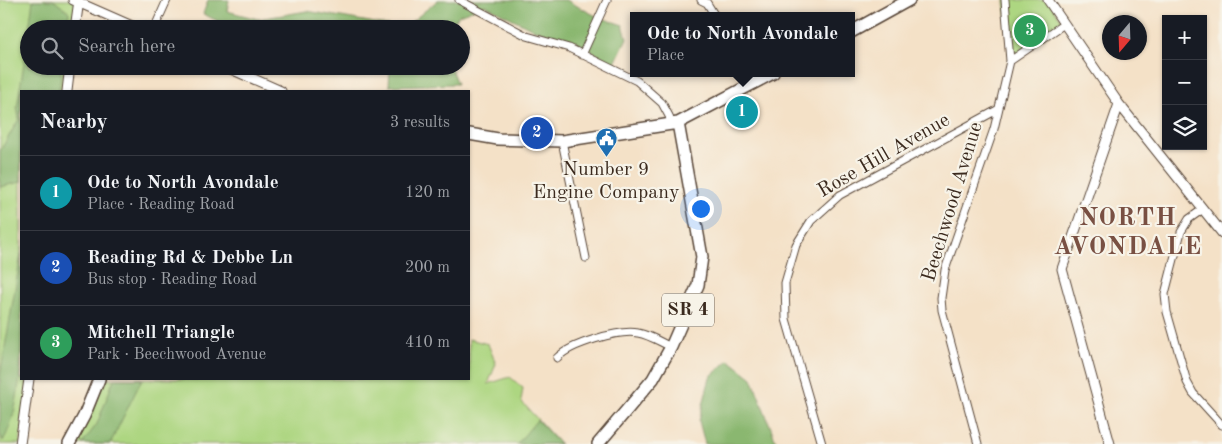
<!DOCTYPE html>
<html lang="en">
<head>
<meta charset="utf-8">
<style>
  :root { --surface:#171b24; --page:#242831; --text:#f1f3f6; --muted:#9ea1a6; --line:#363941; --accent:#7c3aed }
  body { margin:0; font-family:"Old Standard TT",serif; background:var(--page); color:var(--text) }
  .controls { position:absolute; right:15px; top:15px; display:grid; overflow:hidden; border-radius:0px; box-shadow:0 1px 4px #0004 }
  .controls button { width:45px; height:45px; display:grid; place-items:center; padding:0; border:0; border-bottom:1px solid var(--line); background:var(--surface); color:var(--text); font:25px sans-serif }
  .compass { position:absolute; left:1102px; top:15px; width:45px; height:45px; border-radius:50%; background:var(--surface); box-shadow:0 1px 4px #0004; rotate:199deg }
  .you { position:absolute; left:700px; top:208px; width:18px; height:18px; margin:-12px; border:4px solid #fff; border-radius:50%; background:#1a73e8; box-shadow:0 0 0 8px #1a73e833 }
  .badge { display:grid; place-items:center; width:32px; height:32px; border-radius:50%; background:var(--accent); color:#fff; font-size:16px; font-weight:700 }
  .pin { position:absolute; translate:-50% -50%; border:2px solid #fff; box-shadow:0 1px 5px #0006 }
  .popup { position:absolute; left:630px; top:12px; width:225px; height:65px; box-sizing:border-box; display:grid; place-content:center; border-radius:0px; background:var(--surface); filter:drop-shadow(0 1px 4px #0005); font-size:16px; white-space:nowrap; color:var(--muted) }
  .popup b { font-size:19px; color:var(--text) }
  .popup::after { content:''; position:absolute; left:50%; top:100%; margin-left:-10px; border:10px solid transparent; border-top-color:var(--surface) }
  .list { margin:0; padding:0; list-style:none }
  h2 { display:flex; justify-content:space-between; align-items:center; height:65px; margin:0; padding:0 20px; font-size:21px }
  h2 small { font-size:16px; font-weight:400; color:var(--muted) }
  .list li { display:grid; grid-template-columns:32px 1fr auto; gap:15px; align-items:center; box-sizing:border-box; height:75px; padding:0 20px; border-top:1px solid var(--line) }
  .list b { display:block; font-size:19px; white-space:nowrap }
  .list p { margin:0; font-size:16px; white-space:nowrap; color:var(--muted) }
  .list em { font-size:16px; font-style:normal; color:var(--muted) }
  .icon { flex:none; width:28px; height:28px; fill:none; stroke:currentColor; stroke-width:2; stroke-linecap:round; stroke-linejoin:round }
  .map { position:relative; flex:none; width:1222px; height:444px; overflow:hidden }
  .search { position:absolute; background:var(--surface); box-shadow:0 1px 4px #0004; left:20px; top:20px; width:450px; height:55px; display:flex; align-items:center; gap:12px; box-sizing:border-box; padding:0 18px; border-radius:28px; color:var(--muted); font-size:19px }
  .panel { position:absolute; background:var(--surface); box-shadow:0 1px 4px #0004; left:20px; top:90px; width:450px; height:290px; border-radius:0px }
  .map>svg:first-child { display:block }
</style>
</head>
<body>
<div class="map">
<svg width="1222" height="444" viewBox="0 0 1222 444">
  <rect width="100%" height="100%" fill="#f7f3e8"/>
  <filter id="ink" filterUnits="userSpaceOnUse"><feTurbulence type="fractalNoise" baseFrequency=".02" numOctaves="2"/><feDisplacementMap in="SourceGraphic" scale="10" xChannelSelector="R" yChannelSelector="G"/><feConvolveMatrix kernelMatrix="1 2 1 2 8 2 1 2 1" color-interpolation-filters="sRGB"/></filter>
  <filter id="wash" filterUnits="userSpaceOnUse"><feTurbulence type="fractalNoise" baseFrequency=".0096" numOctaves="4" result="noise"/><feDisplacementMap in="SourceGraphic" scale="20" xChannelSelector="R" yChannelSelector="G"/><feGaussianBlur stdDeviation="1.12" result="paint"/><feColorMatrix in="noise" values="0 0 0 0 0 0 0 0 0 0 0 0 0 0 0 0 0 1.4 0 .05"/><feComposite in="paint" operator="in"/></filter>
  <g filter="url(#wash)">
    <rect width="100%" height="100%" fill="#f4e1c7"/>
    <path fill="#add681" stroke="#748050" d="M 0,0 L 73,0 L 79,3 L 75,29 L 29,29 L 29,66 L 70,66 L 67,91 L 21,91 L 21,379 L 29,379 L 20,444 L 0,444 Z
      M 1005,0 L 1048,0 L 1064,24 L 1010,61 Z
      M 469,339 L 488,344 L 496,364 L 488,384 L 510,377 L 523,388 L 521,401 L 560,444 L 69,444 L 99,379 L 469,379 Z"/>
    <path fill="#8ab76f" stroke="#627046" d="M 33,0 L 53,0 L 69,12 L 67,29 L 29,29 Z
      M 208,0 L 229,0 L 227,11 L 258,19 L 307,11 L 404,28 L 438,0 L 566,0 L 598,17 L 623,25 L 627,38 L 614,65 L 577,42 L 535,30 L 485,5 L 459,15 L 448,29 L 246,29 L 224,24 L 203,14 Z
      M 29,32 L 29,66 L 62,66 L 59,91 L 21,91 L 21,182 L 0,187 L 0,151 L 19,119 L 17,107 Z
      M 390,66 L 450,66 L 457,84 L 389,86 Z
      M 21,254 C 21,303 28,400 3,441 L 0,434 L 0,376 Z
      M 729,360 L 752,378 L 777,444 L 705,444 L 699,421 L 710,377 Z
      M 114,379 L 142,379 L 110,444 L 82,444 L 97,424 Z
      M 537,420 L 560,444 L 517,444 Z"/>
  </g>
  <g filter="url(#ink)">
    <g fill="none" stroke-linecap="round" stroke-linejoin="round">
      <defs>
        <path id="minor" d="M 459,0 L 527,36 L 569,48 L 637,81 L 662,103 L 669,116 L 671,124
          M 701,0 L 707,3 L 715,16
          M 1005,0 L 1010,61
          M 154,29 L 167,0
          M 582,55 L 607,0
          M 747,73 L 752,83
          M 562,141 L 586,258
          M 1203,209 L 1189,219 L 1181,232 L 1165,294 L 1167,312 L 1187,382 L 1193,393 L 1222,425
          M 557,358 C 570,344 620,329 638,333 C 650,335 660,342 671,347
          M 822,444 L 786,319 L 785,283 L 796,245 L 811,221 L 840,195 L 997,110
          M 978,444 L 942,310 L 941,298 L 945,270 L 994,129 L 1010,61 L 1064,24"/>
        <path id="tertiary" d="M 73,0 L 139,29
          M 1048,0 L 1119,104 L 1222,233
          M 75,29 L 79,0
          M 224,66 L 281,91
          M 67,91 L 70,66
          M 20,444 L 29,379
          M 1110,444 L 1062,269 L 1119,104"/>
        <path id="primary" d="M 851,32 L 909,0
          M 469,134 L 498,139 L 562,141 L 678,123 L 773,73
          M 69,444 L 84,416 L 99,379
          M 598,444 L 653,379 L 671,347 L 698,285 L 702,257 L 678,123"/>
      </defs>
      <use href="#minor" stroke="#574537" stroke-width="9"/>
      <use href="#tertiary" stroke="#574537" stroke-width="11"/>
      <use href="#primary" stroke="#574537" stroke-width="14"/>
      <use href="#minor" stroke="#fff" stroke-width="7"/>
      <use href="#tertiary" stroke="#fff" stroke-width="9"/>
      <use href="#primary" stroke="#fff" stroke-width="11"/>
    </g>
  </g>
  <defs>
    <symbol id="civic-pin" viewBox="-11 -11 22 30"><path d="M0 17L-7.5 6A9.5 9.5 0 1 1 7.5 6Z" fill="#1f6fb2" stroke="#f7f3e8"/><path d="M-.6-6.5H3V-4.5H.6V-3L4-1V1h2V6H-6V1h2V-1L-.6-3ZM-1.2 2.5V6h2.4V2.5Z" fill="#fff"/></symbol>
  </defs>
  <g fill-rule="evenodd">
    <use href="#civic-pin" x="594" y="126" width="25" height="34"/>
  </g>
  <g text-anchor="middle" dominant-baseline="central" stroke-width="4.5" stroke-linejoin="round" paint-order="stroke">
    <rect fill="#f7f3e8" stroke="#73665b" stroke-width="1" x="662" y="293.5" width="52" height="33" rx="4"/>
    <g font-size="19" font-weight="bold" fill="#3b2a1e">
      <text x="688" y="310">SR 4</text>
    </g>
    <g font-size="20" fill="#3b2a1e" stroke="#f7f3e8">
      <text transform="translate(884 156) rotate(-30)">Rose Hill Avenue</text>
      <text transform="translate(953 202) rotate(-73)">Beechwood Avenue</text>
    </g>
    <g font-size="20" fill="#3b2a1e" stroke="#f7f3e8">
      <text x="606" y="170">Number 9<tspan x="606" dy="23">Engine Company</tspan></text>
    </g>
    <g font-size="25" font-weight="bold" letter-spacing="1" fill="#795043" stroke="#f7f3e8">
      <text x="1128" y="218">NORTH<tspan x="1128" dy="29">AVONDALE</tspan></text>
    </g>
  </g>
</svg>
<div class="controls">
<button>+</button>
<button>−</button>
<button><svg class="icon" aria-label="layers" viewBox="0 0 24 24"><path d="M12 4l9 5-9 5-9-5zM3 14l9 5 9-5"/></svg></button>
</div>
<svg class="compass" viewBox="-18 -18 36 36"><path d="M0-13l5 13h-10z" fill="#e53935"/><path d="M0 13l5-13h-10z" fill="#9ea1a6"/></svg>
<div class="you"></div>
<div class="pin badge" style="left:742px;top:112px;background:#0f9aa8">1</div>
<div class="popup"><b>Ode to North Avondale</b>Place</div>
<div class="pin badge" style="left:537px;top:133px;background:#1a4fb4">2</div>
<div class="pin badge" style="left:1030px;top:31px;background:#2e9e5b">3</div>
<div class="search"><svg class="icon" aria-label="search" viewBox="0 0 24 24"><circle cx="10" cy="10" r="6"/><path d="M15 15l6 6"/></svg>Search here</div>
<section class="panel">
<h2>Nearby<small>3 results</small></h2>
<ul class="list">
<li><span class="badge" style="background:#0f9aa8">1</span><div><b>Ode to North Avondale</b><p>Place · Reading Road</p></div><em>120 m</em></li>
<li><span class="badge" style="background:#1a4fb4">2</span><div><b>Reading Rd &amp; Debbe Ln</b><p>Bus stop · Reading Road</p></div><em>200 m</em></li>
<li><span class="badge" style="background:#2e9e5b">3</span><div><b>Mitchell Triangle</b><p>Park · Beechwood Avenue</p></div><em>410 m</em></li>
</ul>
</section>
</div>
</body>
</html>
